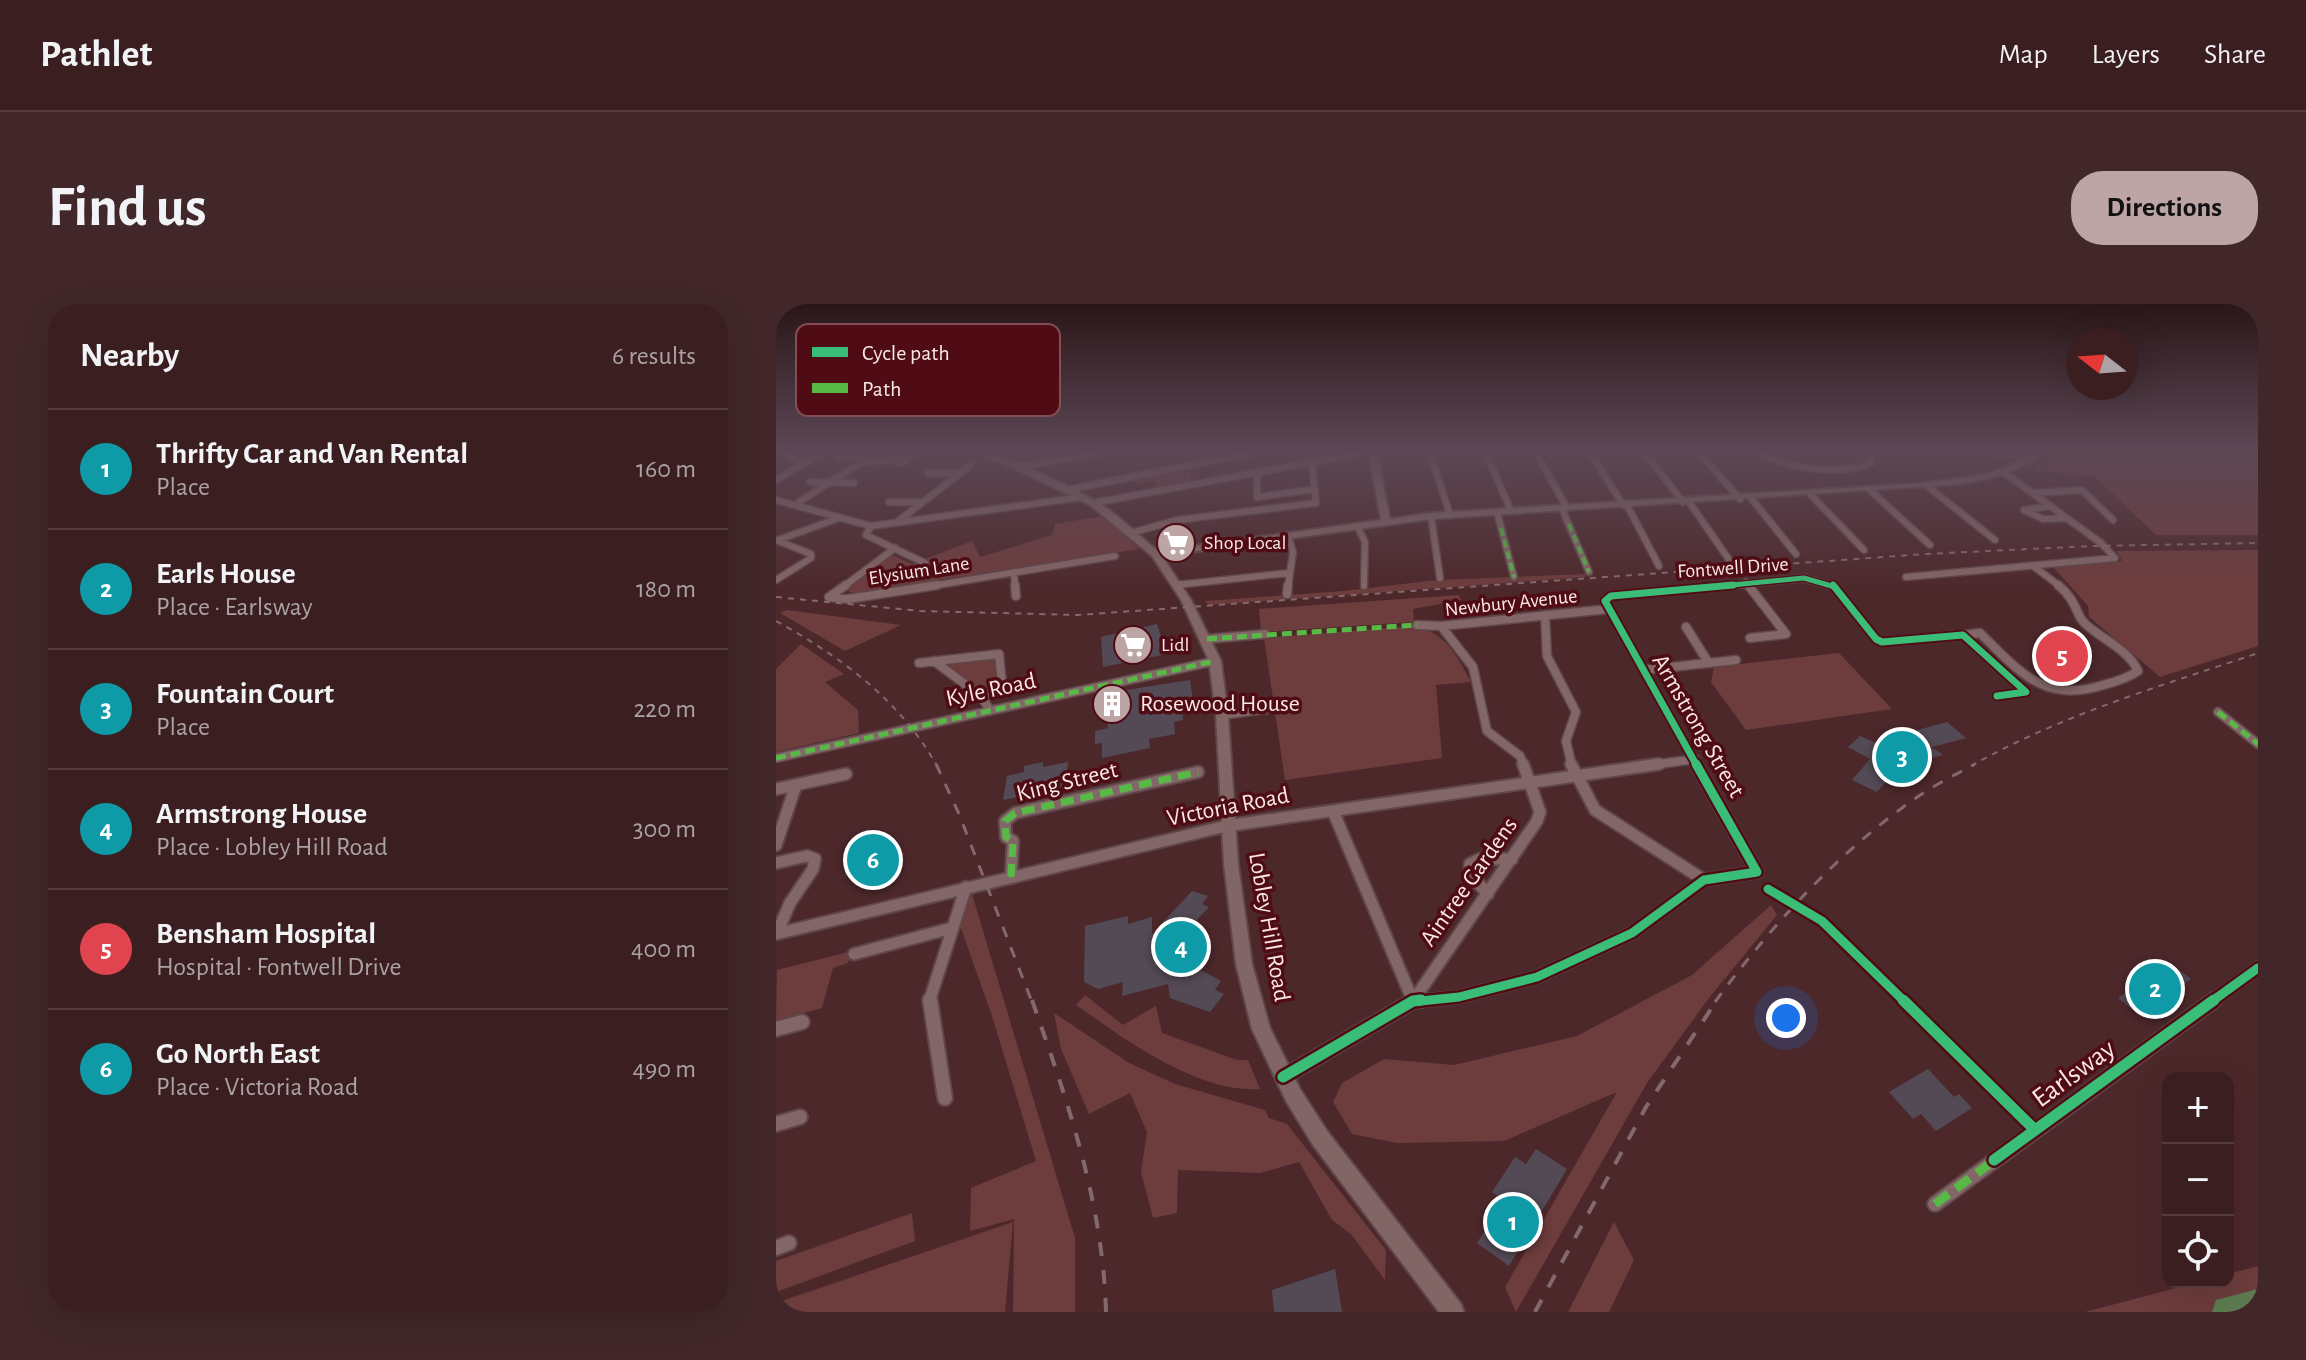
<!DOCTYPE html>
<html lang="en">
<head>
<meta charset="utf-8">
<style>
  :root { --surface:#3a1e20; --page:#412729; --text:#f1f3f6; --muted:#aba2a5; --line:#543c3e; --accent:#bda5a5 }
  body { margin:0; font-family:"Alegreya Sans",sans-serif; background:var(--page); color:var(--text) }
  .controls { position:absolute; right:24px; bottom:24px; display:grid; overflow:hidden; border-radius:16px; box-shadow:0 8px 32px #0002 }
  .controls button { width:72px; height:72px; display:grid; place-items:center; padding:0; border:0; border-bottom:2px solid var(--line); background:var(--surface); color:var(--text); font:40px sans-serif }
  .compass { position:absolute; left:1290px; top:24px; width:72px; height:72px; border-radius:50%; background:var(--surface); box-shadow:0 8px 32px #0002; rotate:287deg }
  .you { position:absolute; left:1010px; top:714px; width:28px; height:28px; margin:-20px; border:6px solid #fff; border-radius:50%; background:#1a73e8; box-shadow:0 0 0 12px #1a73e833 }
  .badge { display:grid; place-items:center; width:52px; height:52px; border-radius:50%; background:var(--accent); color:#fff; font-size:26px; font-weight:700 }
  .pin { position:absolute; translate:-50% -50%; border:4px solid #fff; box-shadow:0 2px 8px #0006 }
  .list { margin:0; padding:0; list-style:none }
  h2 { display:flex; justify-content:space-between; align-items:center; height:104px; margin:0; padding:0 32px; font-size:34px }
  h2 small { font-size:26px; font-weight:400; color:var(--muted) }
  .list li { display:grid; grid-template-columns:52px 1fr auto; gap:24px; align-items:center; box-sizing:border-box; height:120px; padding:0 32px; border-top:2px solid var(--line) }
  .list b { display:block; font-size:30px; white-space:nowrap }
  .list p { margin:0; font-size:26px; white-space:nowrap; color:var(--muted) }
  .list em { font-size:26px; font-style:normal; color:var(--muted) }
  .icon { flex:none; width:44px; height:44px; fill:none; stroke:currentColor; stroke-width:2; stroke-linecap:round; stroke-linejoin:round }
  .map { position:relative; flex:none; width:1482px; height:1008px; overflow:hidden; border-radius:32px }
  header { display:flex; align-items:center; gap:48px; box-sizing:border-box; height:112px; padding:0 40px; background:var(--surface); border-bottom:2px solid var(--line) }
  header strong { font-size:38px }
  nav { display:flex; gap:44px; margin-inline-start:auto; font-size:28px }
  .intro { display:flex; align-items:center; justify-content:space-between; box-sizing:border-box; height:192px; padding:0 48px }
  h1 { margin:0; font-size:56px }
  .button { padding:20px 36px; border-radius:32px; background:var(--accent); color:#111; font-size:28px; font-weight:700 }
  main { display:flex; gap:48px; padding:0 48px }
  aside { flex:1; background:var(--surface); border-radius:32px; box-shadow:0 8px 32px #0002 }
  .map>svg:first-child { display:block }
</style>
</head>
<body>
<header>
<strong>Pathlet</strong>
<nav><a>Map</a><a>Layers</a><a>Share</a></nav>
</header>
<div class="intro"><h1>Find us</h1><a class="button">Directions</a></div>
<main>
<aside>
<h2>Nearby<small>6 results</small></h2>
<ul class="list">
<li><span class="badge" style="background:#0f9aa8">1</span><div><b>Thrifty Car and Van Rental</b><p>Place</p></div><em>160 m</em></li>
<li><span class="badge" style="background:#0f9aa8">2</span><div><b>Earls House</b><p>Place · Earlsway</p></div><em>180 m</em></li>
<li><span class="badge" style="background:#0f9aa8">3</span><div><b>Fountain Court</b><p>Place</p></div><em>220 m</em></li>
<li><span class="badge" style="background:#0f9aa8">4</span><div><b>Armstrong House</b><p>Place · Lobley Hill Road</p></div><em>300 m</em></li>
<li><span class="badge" style="background:#e0444e">5</span><div><b>Bensham Hospital</b><p>Hospital · Fontwell Drive</p></div><em>400 m</em></li>
<li><span class="badge" style="background:#0f9aa8">6</span><div><b>Go North East</b><p>Place · Victoria Road</p></div><em>490 m</em></li>
</ul>
</aside>
<div class="map">
<svg width="1482" height="1008" viewBox="0 0 1482 1008">
  <rect width="100%" height="100%" fill="#4d282b"/>
  <path fill="#6d3c3d" d="M 1285,145 L 1482,145 L 1482,231 L 1380,231 L 1318,172 L 1258,166 Z
    M 414,164 L 416,178 L 382,184 L 378,177 L 360,180 L 358,177 L 340,181 L 339,178 Z
    M 327,212 L 363,245 L 78,289 L 68,286 L 116,251 L 136,260 L 196,237 L 204,253 L 276,231 L 279,220 Z
    M 1482,246 L 1482,342 L 1384,373 L 1313,313 L 1312,302 L 1277,263 L 1346,257 L 1341,247 Z
    M 809,270 L 809,273 L 433,301 L 429,297 L 567,287 L 661,276 Z
    M 683,291 L 685,296 L 637,305 L 638,318 L 485,328 L 483,305 Z
    M 11,306 L 125,321 L 69,347 L 4,309 Z
    M 640,322 C 671,330 681,352 695,378 L 660,381 L 666,454 L 509,476 L 488,334 Z
    M 25,340 L 68,370 L 49,378 L 82,406 L 83,429 L 0,448 L 0,365 Z
    M 1063,349 L 1116,405 L 970,426 L 935,378 L 938,363 Z
    M 221,354 L 222,377 L 207,387 L 173,363 L 174,359 Z
    M 196,590 L 299,934 L 299,1008 L 237,1008 L 238,915 L 194,927 L 195,884 L 260,857 L 216,712 L 177,602 Z
    M 995,601 L 1001,611 L 933,694 L 871,779 L 740,1008 L 729,983 L 841,788 L 728,837 L 621,839 L 576,830 L 557,798 L 566,779 L 608,755 L 678,761 L 801,732 L 916,671 Z
    M 77,647 L 72,659 L 57,664 L 46,704 L 0,717 L 1,666 Z
    M 309,691 L 347,721 L 380,702 L 386,729 L 461,756 L 472,756 L 484,785 C 423,790 348,735 300,701 Z
    M 278,709 L 353,759 L 399,780 L 489,806 L 493,814 L 511,820 L 610,946 L 609,976 L 575,930 L 556,916 L 523,858 L 484,869 L 402,866 L 401,909 L 377,914 L 365,868 L 371,828 L 354,789 L 313,810 L 285,745 Z
    M 136,909 L 139,937 L 0,988 L 0,957 Z
    M 237,918 L 229,1008 L 0,1008 L 0,999 Z
    M 838,918 L 858,956 L 833,1008 L 792,1008 Z
    M 1482,962 L 1482,1008 L 1309,1008 L 1423,978 L 1452,978 L 1452,970 Z"/>
  <g fill="none" stroke-linecap="round" stroke-linejoin="round">
    <path fill="#5c7b50" fill-rule="evenodd" d="M 1482,985 L 1482,1008 L 1436,1008 L 1440,996 Z"/>
  </g>
  <path fill="#544a55" d="M 381,320 L 391,350 L 327,363 L 325,333 Z
    M 414,376 L 418,405 L 406,407 L 407,416 L 398,418 L 399,430 L 373,435 L 374,444 L 326,454 L 326,439 L 319,440 L 319,427 L 332,424 L 330,402 L 319,404 L 318,391 Z
    M 1171,418 L 1190,434 L 1156,443 L 1167,451 L 1124,462 L 1101,488 L 1076,476 L 1094,455 L 1072,443 L 1084,432 L 1098,438 Z
    M 267,458 L 267,463 L 292,458 L 290,483 L 227,496 L 231,472 L 248,468 L 248,462 Z
    M 124,541 L 120,560 L 69,572 L 74,552 Z
    M 416,587 L 432,592 L 426,600 L 433,603 L 418,619 L 425,666 L 445,677 L 439,686 L 448,690 L 434,708 L 394,694 L 392,680 L 346,692 L 347,678 L 322,685 L 308,678 L 309,622 L 352,612 L 352,620 L 376,613 L 376,630 Z
    M 1394,659 L 1415,675 L 1363,711 L 1342,694 Z
    M 1152,765 L 1178,793 L 1183,790 L 1196,804 L 1160,827 L 1145,810 L 1137,815 L 1113,788 Z
    M 760,845 L 791,865 L 733,962 L 701,939 L 728,896 L 716,888 L 739,853 L 750,860 Z
    M 559,965 L 566,1008 L 498,1008 L 496,986 Z"/>
  <g fill="none" stroke-linecap="round" stroke-linejoin="round">
    <defs>
      <path id="street-far3" d="M 0,145 L 14,151 L 26,162
        M 653,145 L 674,211
        M 708,145 L 735,207
        M 758,145 L 791,204
        M 812,145 L 847,201
        M 866,145 L 907,198
        M 920,145 L 964,195
        M 979,145 C 1006,165 1064,172 1095,159 L 1091,145
        M 211,151 L 246,145
        M 64,153 L 94,153
        M 89,158 L 130,155
        M 125,159 L 144,146
        M 242,163 L 345,145
        M 152,169 L 184,169
        M 481,170 L 481,193 L 539,185
        M 0,176 L 52,145
        M 34,178 L 78,179
        M 1150,181 L 1219,236
        M 291,186 L 494,145
        M 1094,186 L 1154,241
        M 1258,189 L 1306,186 L 1337,216
        M 1035,191 L 1088,246
        M 975,194 L 1020,250
        M 0,196 L 95,222 L 90,231 L 149,259
        M 23,198 L 106,145
        M 113,198 L 147,198
        M 913,198 L 954,257
        M 317,199 L 596,147 L 649,145
        M 851,201 L 883,262
        M 1275,202 L 1248,206 L 1267,215 L 1291,214
        M 786,205 L 813,268
        M 721,208 L 738,273
        M 655,212 L 664,274
        M 121,218 L 195,161
        M 95,222 L 307,193
        M 581,222 L 589,238 L 588,282
        M 355,229 L 401,216 L 540,199 L 536,160
        M 512,232 L 517,248 L 512,283
        M 0,236 L 35,250 L 35,254 L 0,276
        M 2,236 L 63,214
        M 1257,262 L 1285,283
        M 238,268 L 239,283
        M 1130,273 L 1339,254 L 1325,239 L 1229,169
        M 970,278 L 974,283
        M 400,281 L 513,269
        M 67,283 L 119,244
        M 149,283 L 339,252
        M 936,283 L 1028,274 L 1059,283"/>
      <path id="street-far2" d="M 239,281 L 240,292
        M 400,281 L 404,281
        M 972,281 L 1010,330 L 974,334
        M 1057,281 L 1100,335 L 1106,338 L 1187,331 L 1250,388 L 1221,392
        M 511,290 L 512,281
        M 53,293 L 72,295 L 161,281
        M 53,293 L 70,281
        M 769,311 L 771,352 L 800,408 L 790,437 L 796,462
        M 641,321 L 665,322 L 833,305
        M 665,322 L 697,363 L 711,427 L 744,452 L 748,462
        M 910,323 L 932,358
        M 1187,331 L 1204,329 C 1243,367 1268,400 1327,381 C 1339,378 1352,374 1362,367 C 1351,341 1310,329 1303,311 C 1297,298 1294,291 1282,281
        M 431,335 L 489,330
        M 158,357 L 206,393 L 214,407
        M 143,359 L 223,350 L 226,380 L 206,393
        M 868,366 L 960,356
        M 1442,408 L 1482,440
        M 446,411 L 497,404
        M 0,454 L 439,357
        M 869,462 L 919,455
        M 921,462 L 829,297 L 835,292 L 957,281"/>
      <path id="street-far1" d="M 795,460 L 819,506 L 928,576
        M 0,485 L 70,470
        M 557,507 L 637,697
        M 0,541 L 20,481
        M 0,559 L 31,552 L 39,555 L 37,565 L 14,599 L 1,629
        M 235,573 L 237,537 L 230,533 L 229,517 L 239,509 L 422,468
        M 712,590 L 694,570 L 694,560 L 704,555 L 736,555
        M 0,630 L 450,522 L 883,460
        M 78,650 L 176,624
        M 637,697 L 761,517 L 764,508 L 747,460
        M 153,698 L 190,583
        M 635,698 L 683,693 L 761,673 L 856,629 L 928,576 L 981,568 L 920,460
        M 1435,698 L 1482,664"/>
      <path id="street" d="M 154,696 L 169,794
        M 0,725 L 26,718
        M 507,773 L 637,697 L 645,696
        M 0,820 L 24,813
        M 1159,900 L 1438,696
        M 0,944 L 13,939"/>
      <path id="secondary" d="M 190,145 C 219,145 291,181 318,196 C 341,209 361,230 382,247 L 605,216 L 592,145 L 600,145 L 614,215 L 655,209 L 1150,179 L 1212,170 L 1248,155 L 1233,152 L 1108,147 L 1104,145 L 1233,148 L 1254,152 L 1265,145 L 1274,145 C 1248,166 1217,175 1184,180 L 655,215 L 386,252 L 415,296 L 445,357 L 452,411 L 462,560 L 476,660 L 494,724 L 524,785 L 551,827 L 685,1000 L 688,1008 L 663,1008 L 537,841 L 510,797 L 476,725 L 460,660 L 448,560 L 440,411 L 433,357 L 405,296 L 376,252 L 314,201 L 237,164 Z"/>
    </defs>
    <use href="#street-far3" stroke="#5f4649" stroke-width="9"/>
    <use href="#street-far2" stroke="#5f4649" stroke-width="11"/>
    <use href="#street-far1" stroke="#5f4649" stroke-width="15"/>
    <use href="#street" stroke="#5f4649" stroke-width="18"/>
    <use href="#secondary" stroke="#5f4649" stroke-width="4"/>
    <use href="#street-far3" stroke="#836667" stroke-width="6"/>
    <use href="#street-far2" stroke="#836667" stroke-width="8"/>
    <use href="#street-far1" stroke="#836667" stroke-width="11"/>
    <use href="#street" stroke="#836667" stroke-width="14"/>
    <use href="#secondary" fill="#816665" fill-rule="evenodd"/>
    <path stroke="#84696c" stroke-width="2" stroke-dasharray="6 6" stroke-linecap="butt" d="M 0,293 L 144,307 L 302,311 L 1149,250 L 1316,242 L 1482,239
      M 0,317 C 65,353 124,396 161,462
      M 1195,462 C 1285,411 1385,382 1482,349"/>
    <path stroke="#84696c" stroke-width="3" stroke-dasharray="11 11" stroke-linecap="butt" d="M 160,460 L 183,510 L 256,698
      M 939,698 C 995,622 1062,548 1140,494 C 1158,481 1179,471 1199,460"/>
    <path stroke="#84696c" stroke-width="4" stroke-dasharray="14 14" stroke-linecap="butt" d="M 256,696 C 292,799 327,898 330,1008
      M 759,1008 L 870,803 L 941,696"/>
    <path stroke="#58b947" stroke-width="4" stroke-dasharray="8 4" stroke-linecap="butt" d="M 793,220 L 813,268
      M 725,224 L 738,273"/>
    <path stroke="#58b947" stroke-width="5" stroke-dasharray="10 5" stroke-linecap="butt" d="M 431,335 L 641,321
      M 1442,408 L 1482,440
      M 0,454 L 439,357"/>
    <path stroke="#58b947" stroke-width="7" stroke-dasharray="13 7" stroke-linecap="butt" d="M 235,573 L 237,537 L 230,533 L 229,517 L 239,509 L 422,468"/>
    <path stroke="#58b947" stroke-width="9" stroke-dasharray="17 9" stroke-linecap="butt" d="M 1159,900 L 1224,852"/>
    <defs>
      <path id="cycleway-far3" d="M 936,283 L 1028,274 L 1059,283"/>
      <path id="cycleway-far2" d="M 1057,281 L 1100,335 L 1106,338 L 1187,331 L 1250,388 L 1221,392
        M 921,462 L 829,297 L 835,292 L 957,281"/>
      <path id="cycleway-far1" d="M 992,585 L 1046,617 L 1129,698
        M 635,698 L 683,693 L 761,673 L 856,629 L 928,576 L 981,568 L 920,460
        M 1435,698 L 1482,664"/>
      <path id="cycleway" d="M 1127,696 L 1259,826
        M 507,773 L 637,697 L 645,696
        M 1218,856 L 1438,696"/>
    </defs>
    <use href="#cycleway-far3" stroke="#500c15" stroke-width="8"/>
    <use href="#cycleway-far2" stroke="#500c15" stroke-width="11"/>
    <use href="#cycleway-far1" stroke="#500c15" stroke-width="14"/>
    <use href="#cycleway" stroke="#500c15" stroke-width="16"/>
    <use href="#cycleway-far3" stroke="#3abd76" stroke-width="5"/>
    <use href="#cycleway-far2" stroke="#3abd76" stroke-width="7"/>
    <use href="#cycleway-far1" stroke="#3abd76" stroke-width="9"/>
    <use href="#cycleway" stroke="#3abd76" stroke-width="11"/>
  </g>
  <linearGradient id="sky" x2="0" y2="1"><stop stop-color="#2a1618"/><stop offset="0.51" stop-color="#5c4855"/><stop offset="1" stop-color="#5c4855" stop-opacity="0"/></linearGradient>
  <rect width="1482" height="286" fill="url(#sky)"/>
  <defs>
    <symbol id="supermarket-disc" viewBox="-11 -11 22 22"><circle r="9.5" fill="#bda5a5" stroke="#500c15"/><path d="M-6-5.5h2.5l.6 2H6L4.5 2H-2.5L-4.4-4H-6ZM-1.5 3.2a1.3 1.3 0 1 0 .1 0ZM3 3.2a1.3 1.3 0 1 0 .1 0Z" fill="#fff"/></symbol>
    <symbol id="building-disc" viewBox="-11 -11 22 22"><circle r="9.5" fill="#bda5a5" stroke="#500c15"/><path d="M-4-6H4V6H1V3H-1V6H-4ZM-2.5-4.3h1.7v1.8h-1.7ZM.8-4.3h1.7v1.8H.8ZM-2.5-1h1.7V.8h-1.7ZM.8-1h1.7V.8H.8Z" fill="#fff"/></symbol>
  </defs>
  <g fill-rule="evenodd">
    <use href="#supermarket-disc" x="378" y="217" width="44" height="44"/>
    <use href="#supermarket-disc" x="335" y="319" width="44" height="44"/>
    <use href="#building-disc" x="314" y="378" width="44" height="44"/>
  </g>
  <g text-anchor="middle" dominant-baseline="central" stroke-width="7" stroke-linejoin="round" paint-order="stroke">
    <g font-size="20" fill="#f9e8e7" stroke="#500c15" text-anchor="start">
      <text x="428" y="239">Shop Local</text>
      <text x="385" y="341">Lidl</text>
    </g>
    <g font-size="20" fill="#f9e8e7" stroke="#500c15">
      <text transform="translate(957 264) rotate(-4)">Fontwell Drive</text>
      <text transform="translate(143 267) rotate(-9)">Elysium Lane</text>
      <text transform="translate(735 299) rotate(-6)">Newbury Avenue</text>
    </g>
    <g font-size="24" fill="#f9e8e7" stroke="#500c15">
      <text transform="translate(215 386) rotate(-12)">Kyle Road</text>
      <text transform="translate(922 422) rotate(60)">Armstrong Street</text>
      <text transform="translate(291 478) rotate(-14)">King Street</text>
      <text transform="translate(452 503) rotate(-11)">Victoria Road</text>
      <text transform="translate(693 578) rotate(-55)">Aintree Gardens</text>
      <text transform="translate(493 623) rotate(80)">Lobley Hill Road</text>
    </g>
    <g font-size="24" fill="#f9e8e7" stroke="#500c15" text-anchor="start">
      <text x="364" y="400">Rosewood House</text>
    </g>
    <g font-size="28" fill="#f9e8e7" stroke="#500c15">
      <text transform="translate(1298 770) rotate(-36)">Earlsway</text>
    </g>
  </g>
  <rect x="20" y="20" width="264" height="92" rx="12" fill="#500c15" stroke="#834e54" stroke-width="2"/>
  <rect x="36" y="43" width="36" height="10" fill="#3abd76"/>
  <rect x="36" y="79" width="36" height="10" fill="#58b947"/>
  <g font-size="22" fill="#f9e8e7">
    <text x="86" y="56">Cycle path</text>
    <text x="86" y="92">Path</text>
  </g>
</svg>
<div class="controls">
<button>+</button>
<button>−</button>
<button><svg class="icon" aria-label="locate" viewBox="0 0 24 24"><circle cx="12" cy="12" r="6"/><path d="M12 2v4M12 18v4M2 12h4M18 12h4"/></svg></button>
</div>
<svg class="compass" viewBox="-18 -18 36 36"><path d="M0-13l5 13h-10z" fill="#e53935"/><path d="M0 13l5-13h-10z" fill="#aba2a5"/></svg>
<div class="you"></div>
<div class="pin badge" style="left:737px;top:918px;background:#0f9aa8">1</div>
<div class="pin badge" style="left:1379px;top:685px;background:#0f9aa8">2</div>
<div class="pin badge" style="left:1126px;top:453px;background:#0f9aa8">3</div>
<div class="pin badge" style="left:405px;top:643px;background:#0f9aa8">4</div>
<div class="pin badge" style="left:1286px;top:352px;background:#e0444e">5</div>
<div class="pin badge" style="left:97px;top:556px;background:#0f9aa8">6</div>
</div>
</main>
</body>
</html>
